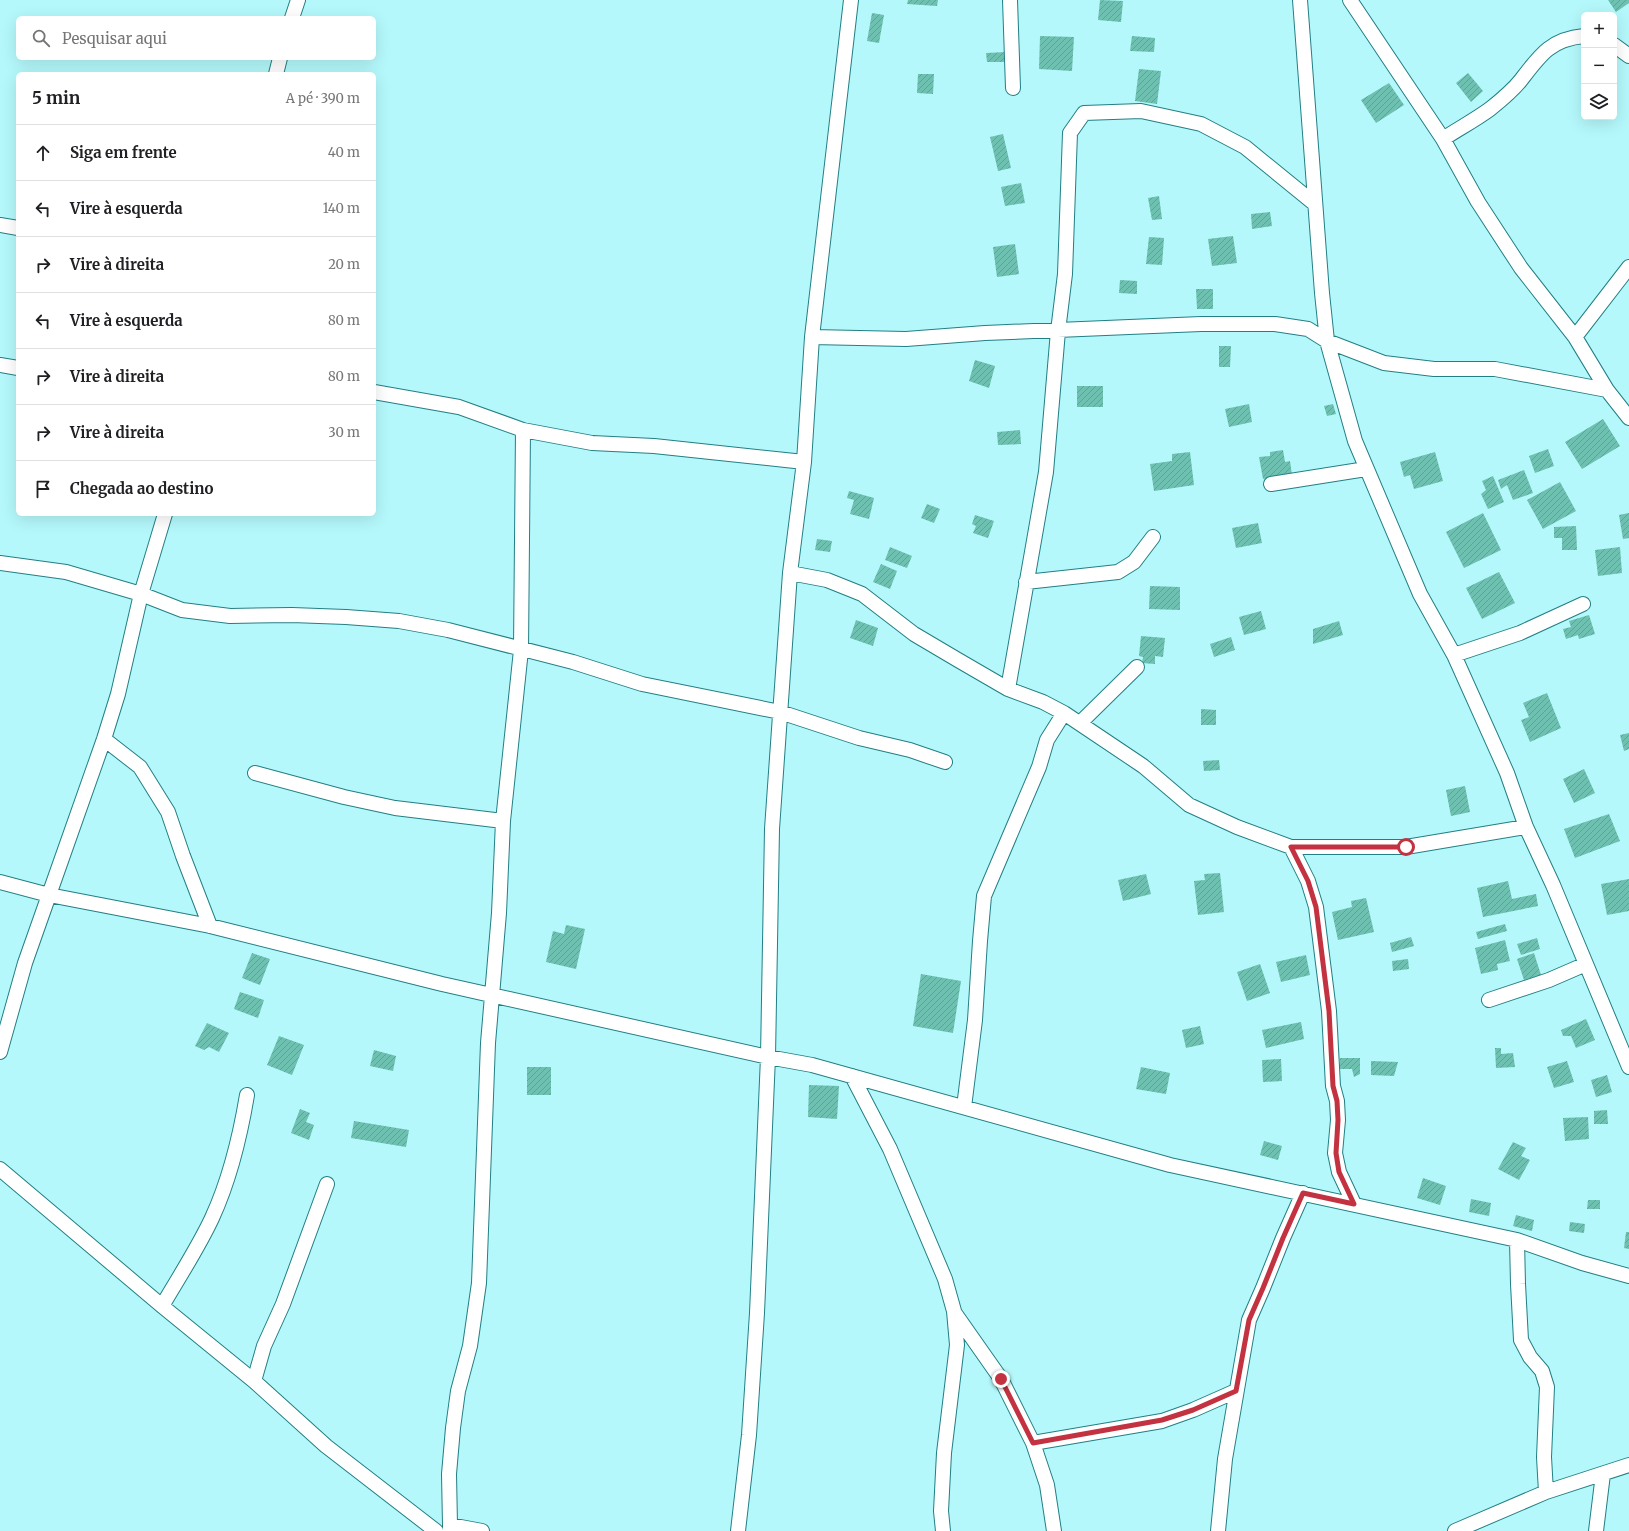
<!DOCTYPE html>
<html lang="pt">
<head>
<meta charset="utf-8">
<style>
  :root { --surface:#fff; --page:#f6f6f6; --text:#202124; --muted:#757577; --line:#e0e0e0 }
  body { margin:0; font-family:Merriweather,serif; background:var(--page); color:var(--text) }
  .controls { position:absolute; right:12px; top:12px; display:grid; overflow:hidden; border-radius:6px; box-shadow:0 4px 16px #0002 }
  .controls button { width:36px; height:36px; display:grid; place-items:center; padding:0; border:0; border-bottom:1px solid var(--line); background:var(--surface); color:var(--text); font:20px sans-serif }
  .stop { position:absolute; width:12px; height:12px; margin:-9px; border:3px solid #c23241; border-radius:50%; background:#fff }
  .stop.end { background:#c23241; border-color:#fff; box-shadow:0 1px 4px #0008 }
  .list { margin:0; padding:0; list-style:none }
  h2 { display:flex; justify-content:space-between; align-items:center; height:52px; margin:0; padding:0 16px; font-size:17px }
  h2 small { font-size:13px; font-weight:400; color:var(--muted) }
  .list li { display:grid; grid-template-columns:26px 1fr auto; gap:12px; align-items:center; box-sizing:border-box; height:56px; padding:0 16px; border-top:1px solid var(--line) }
  .list b { display:block; font-size:15px; white-space:nowrap }
  .list em { font-size:13px; font-style:normal; color:var(--muted) }
  .icon { flex:none; width:22px; height:22px; fill:none; stroke:currentColor; stroke-width:2; stroke-linecap:round; stroke-linejoin:round }
  .map { position:relative; flex:none; width:1629px; height:1531px; overflow:hidden }
  .search { position:absolute; background:var(--surface); box-shadow:0 4px 16px #0002; left:16px; top:16px; width:360px; height:44px; display:flex; align-items:center; gap:10px; box-sizing:border-box; padding:0 14px; border-radius:6px; color:var(--muted); font-size:15px }
  .panel { position:absolute; background:var(--surface); box-shadow:0 4px 16px #0002; left:16px; top:72px; width:360px; height:444px; border-radius:6px }
  .map>svg:first-child { display:block }
</style>
</head>
<body>
<div class="map">
<svg width="1629" height="1531" viewBox="0 0 1629 1531">
  <defs>
    <pattern id="building-hatch" width="6" height="6" patternUnits="userSpaceOnUse"><rect width="6" height="6" fill="#6ec0b0"/><path d="M-1 1l2-2M0 6l6-6M5 7l2-2" fill="none" stroke="#5ea496"/></pattern>
  </defs>
  <rect width="100%" height="100%" fill="#b4f8fb"/>
  <path fill="url(#building-hatch)" d="M 908,0 L 938,0 L 937,6 L 907,4 Z
    M 1100,0 L 1123,1 L 1121,22 L 1098,20 Z
    M 1608,0 L 1629,0 L 1629,3 L 1616,12 Z
    M 872,13 L 884,15 L 879,43 L 867,41 Z
    M 1040,36 L 1074,37 L 1072,71 L 1039,69 Z
    M 1132,36 L 1155,38 L 1154,52 L 1130,51 Z
    M 1006,52 L 1006,62 L 987,62 L 986,53 Z
    M 1139,69 L 1161,71 L 1157,104 L 1135,101 Z
    M 1468,73 L 1483,91 L 1471,102 L 1456,83 Z
    M 918,74 L 934,74 L 933,94 L 917,93 Z
    M 1389,83 L 1404,105 L 1376,123 L 1361,100 Z
    M 1003,134 L 1011,168 L 998,171 L 990,137 Z
    M 1021,183 L 1025,203 L 1005,206 L 1001,187 Z
    M 1159,196 L 1162,219 L 1152,220 L 1148,198 Z
    M 1270,212 L 1272,226 L 1252,229 L 1251,214 Z
    M 1233,236 L 1237,263 L 1212,266 L 1208,239 Z
    M 1149,237 L 1164,238 L 1162,265 L 1146,264 Z
    M 1015,244 L 1019,274 L 997,277 L 993,247 Z
    M 1120,280 L 1137,281 L 1137,294 L 1119,293 Z
    M 1196,289 L 1213,289 L 1213,309 L 1197,309 Z
    M 1219,346 L 1231,346 L 1230,367 L 1219,367 Z
    M 975,360 L 995,366 L 989,388 L 969,381 Z
    M 1077,386 L 1103,386 L 1103,407 L 1077,407 Z
    M 1249,404 L 1252,422 L 1229,427 L 1225,409 Z
    M 1333,404 L 1336,414 L 1327,416 L 1324,406 Z
    M 1603,419 L 1620,446 L 1582,469 L 1565,442 Z
    M 1020,430 L 1021,444 L 998,445 L 997,432 Z
    M 1548,449 L 1554,466 L 1535,473 L 1529,456 Z
    M 1283,450 L 1285,462 L 1290,461 L 1292,475 L 1263,479 L 1259,457 L 1270,456 L 1270,452 Z
    M 1190,452 L 1194,485 L 1154,491 L 1150,464 L 1172,461 L 1172,454 Z
    M 1435,452 L 1443,481 L 1414,489 L 1410,475 L 1404,477 L 1400,462 Z
    M 1524,470 L 1533,493 L 1513,500 L 1507,485 L 1501,489 L 1498,480 Z
    M 1493,476 L 1504,502 L 1488,509 L 1481,494 L 1486,490 L 1482,481 Z
    M 1560,482 L 1576,511 L 1543,529 L 1527,500 Z
    M 849,491 L 874,498 L 869,519 L 850,514 L 854,500 L 847,498 Z
    M 927,504 L 940,509 L 934,523 L 921,518 Z
    M 1483,513 L 1501,550 L 1464,568 L 1446,532 Z
    M 1629,513 L 1629,538 L 1623,539 L 1619,515 Z
    M 975,515 L 994,521 L 988,538 L 973,533 L 976,526 L 972,524 Z
    M 1258,523 L 1262,543 L 1236,548 L 1232,528 Z
    M 1576,526 L 1577,550 L 1562,550 L 1562,538 L 1554,538 L 1554,527 Z
    M 817,539 L 832,541 L 830,552 L 815,550 Z
    M 890,547 L 912,556 L 907,568 L 885,560 Z
    M 1620,547 L 1622,573 L 1598,576 L 1595,550 Z
    M 881,564 L 897,571 L 890,589 L 873,582 Z
    M 1499,572 L 1515,603 L 1482,619 L 1466,588 Z
    M 1150,586 L 1180,587 L 1180,610 L 1149,609 Z
    M 1261,611 L 1266,629 L 1244,635 L 1239,617 Z
    M 1589,615 L 1595,634 L 1579,639 L 1578,635 L 1566,639 L 1563,629 L 1571,627 L 1569,621 Z
    M 856,620 L 878,628 L 873,646 L 850,638 Z
    M 1339,621 L 1343,635 L 1313,644 L 1313,629 Z
    M 1141,636 L 1165,638 L 1163,657 L 1155,656 L 1155,664 L 1142,663 L 1143,657 L 1139,656 Z
    M 1231,637 L 1235,650 L 1214,657 L 1210,644 Z
    M 1547,693 L 1561,728 L 1530,742 L 1521,720 L 1529,717 L 1523,703 Z
    M 1201,709 L 1216,710 L 1216,725 L 1201,725 Z
    M 1629,733 L 1629,749 L 1624,751 L 1620,735 Z
    M 1219,760 L 1220,770 L 1204,771 L 1203,761 Z
    M 1584,769 L 1595,793 L 1574,803 L 1563,779 Z
    M 1465,786 L 1470,812 L 1451,816 L 1446,790 Z
    M 1609,814 L 1620,841 L 1575,858 L 1564,829 Z
    M 1220,873 L 1224,912 L 1198,915 L 1194,881 L 1205,880 L 1204,874 Z
    M 1146,874 L 1151,894 L 1123,901 L 1118,880 Z
    M 1629,879 L 1629,911 L 1607,915 L 1601,884 Z
    M 1508,881 L 1512,899 L 1536,894 L 1538,906 L 1483,917 L 1477,888 Z
    M 1366,898 L 1374,932 L 1338,940 L 1332,912 L 1352,907 L 1351,901 Z
    M 1505,924 L 1507,931 L 1478,939 L 1476,932 Z
    M 566,925 L 585,929 L 576,969 L 546,962 L 553,931 L 564,934 Z
    M 1411,937 L 1414,946 L 1392,952 L 1390,943 Z
    M 1537,938 L 1540,949 L 1521,955 L 1517,944 Z
    M 1505,940 L 1510,961 L 1497,964 L 1498,970 L 1481,974 L 1475,948 Z
    M 252,953 L 270,959 L 260,985 L 242,978 Z
    M 1534,953 L 1541,975 L 1524,980 L 1517,959 Z
    M 1306,955 L 1310,975 L 1281,982 L 1276,962 Z
    M 1408,959 L 1409,969 L 1393,971 L 1392,961 Z
    M 1260,964 L 1270,993 L 1247,1001 L 1237,972 Z
    M 921,974 L 961,981 L 953,1033 L 913,1026 Z
    M 240,992 L 264,1000 L 258,1018 L 234,1009 Z
    M 1586,1019 L 1595,1040 L 1576,1048 L 1571,1036 L 1563,1036 L 1561,1030 Z
    M 1301,1022 L 1304,1039 L 1266,1048 L 1262,1030 Z
    M 207,1023 L 229,1033 L 219,1052 L 209,1047 L 204,1050 L 195,1046 Z
    M 1200,1026 L 1204,1044 L 1186,1048 L 1182,1030 Z
    M 279,1036 L 304,1045 L 292,1075 L 267,1065 Z
    M 1495,1048 L 1501,1048 L 1501,1054 L 1513,1053 L 1515,1067 L 1496,1068 Z
    M 374,1050 L 396,1056 L 393,1071 L 370,1066 Z
    M 1340,1058 L 1360,1058 L 1360,1074 L 1354,1077 L 1352,1069 L 1340,1069 Z
    M 1281,1059 L 1282,1081 L 1263,1082 L 1262,1060 Z
    M 1371,1061 L 1398,1062 L 1394,1076 L 1371,1075 Z
    M 1567,1061 L 1574,1082 L 1554,1088 L 1547,1067 Z
    M 527,1067 L 551,1067 L 551,1095 L 527,1095 Z
    M 1141,1067 L 1170,1073 L 1166,1094 L 1136,1089 Z
    M 1607,1075 L 1612,1092 L 1596,1097 L 1591,1080 Z
    M 809,1085 L 839,1086 L 837,1119 L 808,1117 Z
    M 300,1109 L 310,1113 L 306,1122 L 314,1125 L 309,1140 L 291,1133 Z
    M 1607,1110 L 1608,1124 L 1594,1124 L 1594,1111 Z
    M 1588,1117 L 1589,1139 L 1565,1141 L 1563,1118 Z
    M 354,1121 L 409,1130 L 406,1147 L 351,1138 Z
    M 1264,1141 L 1282,1146 L 1278,1160 L 1260,1155 Z
    M 1513,1142 L 1526,1148 L 1521,1156 L 1530,1160 L 1519,1180 L 1498,1169 Z
    M 1423,1178 L 1446,1186 L 1440,1205 L 1417,1198 Z
    M 1471,1199 L 1491,1203 L 1489,1216 L 1469,1212 Z
    M 1588,1200 L 1600,1200 L 1600,1209 L 1587,1209 Z
    M 1516,1215 L 1534,1220 L 1532,1231 L 1513,1226 Z
    M 1570,1222 L 1585,1224 L 1584,1233 L 1569,1231 Z
    M 1626,1232 L 1629,1232 L 1629,1249 L 1624,1248 Z"/>
  <g fill="none" stroke-linecap="round" stroke-linejoin="round">
    <defs>
      <path id="street" d="M 1010,0 L 1013,88
        M 1300,0 L 1322,293 L 1327,341 L 1355,441 L 1420,594 L 1454,655 L 1507,773 L 1526,827 L 1553,885 L 1629,1067
        M 1350,0 L 1443,139 L 1478,202 L 1521,268 L 1575,337 L 1607,390 L 1629,418
        M 292,18 L 298,0
        M 1614,45 L 1629,56
        M 276,74 L 280,58
        M 1443,139 C 1458,129 1475,120 1490,109 C 1500,101 1513,90 1521,80 C 1540,55 1551,39 1584,36
        M 0,225 L 18,228
        M 812,337 L 906,339 L 985,333 L 1201,324 L 1275,324 L 1308,329 L 1327,341 L 1384,363 L 1434,369 L 1495,369 L 1607,390
        M 1575,337 L 1629,267
        M 0,365 L 18,368
        M 374,392 L 459,407 L 523,430 L 592,443 L 654,446 L 804,462
        M 1271,484 L 1366,469
        M 0,563 L 66,572 L 141,594 L 182,610 L 230,616 L 292,615 L 346,617 L 399,621 L 448,630 L 573,662 L 642,684 L 780,712 L 859,738 L 910,750 L 945,762
        M 790,573 L 827,580 L 862,594 L 914,634 L 958,660 L 1008,689 L 1043,702 L 1064,713 L 1143,766 L 1189,805 L 1237,827 L 1291,847 L 1406,847 L 1526,827
        M 1026,582 L 1118,572 L 1134,562 L 1153,537
        M 1454,655 L 1520,633 L 1583,604
        M 1008,689 L 1046,472 L 1058,331 L 1065,274 L 1070,133 L 1084,113 L 1141,111 L 1201,124 L 1245,147 L 1315,204
        M 1080,723 L 1137,667
        M 104,739 L 140,767 L 168,812 L 183,856 L 210,926
        M 255,773 L 344,797 L 395,808 L 503,821
        M 1291,847 L 1308,881 L 1316,907 L 1329,1011 L 1333,1086 L 1337,1101 L 1338,1120 L 1335,1153 L 1339,1172 L 1354,1204
        M 0,882 L 49,895 L 210,926 L 442,984 L 768,1057 L 812,1065 L 1170,1165 L 1517,1240 L 1582,1263 L 1629,1276
        M 1489,1000 L 1549,980 L 1586,964
        M 0,1052 L 25,963 L 104,739 L 118,694 L 141,594 L 165,514
        M 852,1076 L 890,1149 L 945,1279 L 954,1311 L 957,1345 L 944,1453 L 941,1511 L 943,1531
        M 964,1107 L 975,1020 L 980,941 L 984,896 L 1039,767 L 1047,740 L 1064,713
        M 0,1169 L 162,1306 L 254,1381 L 326,1446 L 436,1531
        M 1517,1240 L 1518,1284 L 1521,1340 L 1530,1357 L 1542,1371 L 1547,1387 L 1544,1457 L 1546,1492
        M 162,1306 C 179,1277 198,1248 212,1218 C 230,1179 240,1137 247,1095
        M 954,1312 L 1001,1379 L 1033,1443 L 1047,1485 L 1054,1531
        M 254,1381 L 264,1346 L 283,1304 L 327,1184
        M 1033,1443 L 1162,1421 L 1193,1410 L 1236,1391
        M 450,1525 L 449,1474 L 453,1428 L 458,1391 L 470,1346 L 479,1283 L 488,1043 L 499,913 L 503,821 L 521,650 L 523,430
        M 450,1531 L 450,1525 L 482,1531
        M 738,1531 L 749,1435 L 757,1313 L 768,1057 L 772,829 L 790,573 L 804,462 L 812,337 L 851,0
        M 1218,1531 L 1225,1459 L 1249,1320 L 1263,1288 L 1283,1238 L 1303,1193
        M 1455,1531 L 1546,1492 L 1629,1465
        M 1596,1531 L 1603,1474"/>
    </defs>
    <use href="#street" stroke="#227f84" stroke-width="16"/>
    <use href="#street" stroke="#fff" stroke-width="14"/>
  </g>
  <g fill="none" stroke-linecap="round" stroke-linejoin="round">
    <path stroke="#c23241" stroke-width="5" d="M 1001,1379 L 1033,1443 L 1162,1420 L 1193,1410 L 1236,1391 L 1249,1320 L 1263,1288 L 1283,1238 L 1303,1193 L 1354,1204 L 1339,1172 L 1336,1153 L 1338,1120 L 1337,1101 L 1333,1086 L 1329,1011 L 1316,907 L 1308,881 L 1291,847 L 1406,847"/>
  </g>
</svg>
<div class="controls">
<button>+</button>
<button>−</button>
<button><svg class="icon" aria-label="layers" viewBox="0 0 24 24"><path d="M12 4l9 5-9 5-9-5zM3 14l9 5 9-5"/></svg></button>
</div>
<div class="stop" style="left:1406px;top:847px"></div>
<div class="stop end" style="left:1001px;top:1379px"></div>
<div class="search"><svg class="icon" aria-label="search" viewBox="0 0 24 24"><circle cx="10" cy="10" r="6"/><path d="M15 15l6 6"/></svg>Pesquisar aqui</div>
<section class="panel">
<h2>5 min<small>A pé · 390 m</small></h2>
<ul class="list">
<li><svg class="icon" aria-label="ahead" viewBox="0 0 24 24"><path d="M12 20V5M6 11l6-6 6 6"/></svg><div><b>Siga em frente</b></div><em>40 m</em></li>
<li><svg class="icon" aria-label="left" viewBox="0 0 24 24"><path d="M17 20v-9H6M10 6l-5 5 5 5"/></svg><div><b>Vire à esquerda</b></div><em>140 m</em></li>
<li><svg class="icon" aria-label="right" viewBox="0 0 24 24"><path d="M7 20v-9h11M14 6l5 5-5 5"/></svg><div><b>Vire à direita</b></div><em>20 m</em></li>
<li><svg class="icon" aria-label="left" viewBox="0 0 24 24"><path d="M17 20v-9H6M10 6l-5 5 5 5"/></svg><div><b>Vire à esquerda</b></div><em>80 m</em></li>
<li><svg class="icon" aria-label="right" viewBox="0 0 24 24"><path d="M7 20v-9h11M14 6l5 5-5 5"/></svg><div><b>Vire à direita</b></div><em>80 m</em></li>
<li><svg class="icon" aria-label="right" viewBox="0 0 24 24"><path d="M7 20v-9h11M14 6l5 5-5 5"/></svg><div><b>Vire à direita</b></div><em>30 m</em></li>
<li><svg class="icon" aria-label="arrive" viewBox="0 0 24 24"><path d="M6 21V4h12l-3 4 3 4H6"/></svg><div><b>Chegada ao destino</b></div></li>
</ul>
</section>
</div>
</body>
</html>
